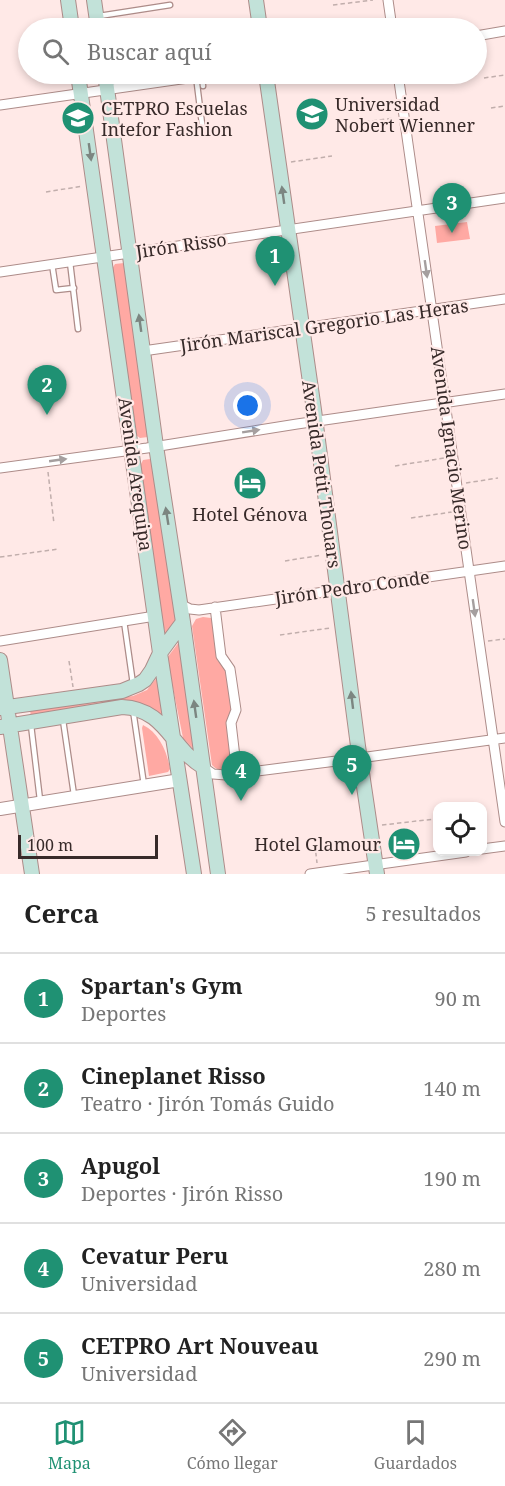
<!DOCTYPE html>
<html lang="es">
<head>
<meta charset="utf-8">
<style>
  :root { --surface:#fff; --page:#f6f6f6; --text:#222; --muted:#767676; --line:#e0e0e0; --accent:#1f9173 }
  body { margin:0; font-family:"Noto Serif",serif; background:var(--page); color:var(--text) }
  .controls { position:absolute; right:18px; bottom:18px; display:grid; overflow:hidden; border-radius:12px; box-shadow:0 3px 9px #0003 }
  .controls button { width:54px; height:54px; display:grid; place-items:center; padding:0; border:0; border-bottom:2px solid var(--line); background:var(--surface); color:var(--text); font:30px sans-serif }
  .scale { position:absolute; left:18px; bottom:15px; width:140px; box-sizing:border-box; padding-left:6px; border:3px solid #372a29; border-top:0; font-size:16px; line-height:21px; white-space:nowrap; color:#372a29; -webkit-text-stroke:4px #ffe9e7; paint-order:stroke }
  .you { position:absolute; left:248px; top:406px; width:21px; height:21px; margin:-15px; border:4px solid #fff; border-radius:50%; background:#1a73e8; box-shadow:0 0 0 9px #1a73e833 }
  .badge { display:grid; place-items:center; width:39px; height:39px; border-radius:50%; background:var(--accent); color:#fff; font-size:20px; font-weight:700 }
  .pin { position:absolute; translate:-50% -50px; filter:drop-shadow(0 2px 3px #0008) }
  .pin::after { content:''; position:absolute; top:32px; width:21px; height:18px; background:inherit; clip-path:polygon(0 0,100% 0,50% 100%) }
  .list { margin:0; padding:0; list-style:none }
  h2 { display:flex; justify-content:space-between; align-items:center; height:78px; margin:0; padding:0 24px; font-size:26px }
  h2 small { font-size:20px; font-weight:400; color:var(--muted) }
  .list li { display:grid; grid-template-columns:39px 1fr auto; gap:18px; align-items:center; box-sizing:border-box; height:90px; padding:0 24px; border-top:2px solid var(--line) }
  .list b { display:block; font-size:22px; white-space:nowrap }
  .list p { margin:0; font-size:20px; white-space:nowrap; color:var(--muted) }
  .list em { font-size:20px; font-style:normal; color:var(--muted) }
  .icon { flex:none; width:33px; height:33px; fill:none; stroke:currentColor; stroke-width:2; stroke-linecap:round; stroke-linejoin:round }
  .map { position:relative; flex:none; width:505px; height:874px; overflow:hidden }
  .search { position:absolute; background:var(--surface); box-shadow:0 3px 9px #0003; left:18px; right:18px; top:18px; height:66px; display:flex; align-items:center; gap:15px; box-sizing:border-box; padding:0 21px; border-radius:33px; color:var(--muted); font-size:22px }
  .sheet { height:528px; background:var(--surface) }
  nav { display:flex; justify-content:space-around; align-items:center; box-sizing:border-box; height:84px; border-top:2px solid var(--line); background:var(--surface); font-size:16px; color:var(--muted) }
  nav a { display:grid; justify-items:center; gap:3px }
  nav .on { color:var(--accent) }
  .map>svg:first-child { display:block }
</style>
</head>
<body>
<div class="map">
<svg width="505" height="874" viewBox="0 0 505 874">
  <rect width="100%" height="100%" fill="#ffe9e7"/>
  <path fill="#ffa9a3" d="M 467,222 L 470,239 L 437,243 L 435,226 Z
    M 124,263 L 148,437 L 140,438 L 136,435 L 112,269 L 115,264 Z
    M 150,459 L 155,464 L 178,622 L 166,637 L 161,614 L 140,466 L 143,460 Z
    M 203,617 L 211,618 L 214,624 L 217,660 L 226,670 L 233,708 L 233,765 L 230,770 C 221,771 218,771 212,765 L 192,626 L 196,619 Z
    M 182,638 L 199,755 L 183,738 L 167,658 Z
    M 158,676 L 162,717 L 153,711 L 31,717 L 30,710 L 133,696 L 147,690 Z
    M 143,725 C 159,733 167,751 170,769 L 168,772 L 149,776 L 142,728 Z"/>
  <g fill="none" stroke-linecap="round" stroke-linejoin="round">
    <defs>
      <path id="service" d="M 99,16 L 170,5
        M 196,76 L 202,124
        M 202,76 L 203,86
        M 70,262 L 78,329
        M 52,264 L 56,290 L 74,288
        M 124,621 L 133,684
        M 133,710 L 144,785
        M 63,720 L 74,795
        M 31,725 L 40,800"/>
      <path id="minor" d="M 388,0 L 392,28
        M 476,36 L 505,31
        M 398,74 L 505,822
        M 0,105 L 216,74
        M 0,272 L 505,198
        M 143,351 L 505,299
        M 0,468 L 147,448 L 297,424 L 505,394
        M 180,604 L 190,609 L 199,610 L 505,566
        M 215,607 L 221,656 L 230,669 L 236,710 L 231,723 L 237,774
        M 0,641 L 155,616
        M 203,767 L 213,774 L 226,775 L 360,758 L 505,738
        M 482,849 L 505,846
        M 310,874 L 466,852"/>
      <path id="tertiary" d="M 0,809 L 180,780"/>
      <path id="secondary" d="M 68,0 L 72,28
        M 94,0 L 98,28
        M 256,0 L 260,28
        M 78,74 L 160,653 L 194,874
        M 105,74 L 156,446 L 183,622 L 218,874
        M 266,74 L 314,410 L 358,746 L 377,874
        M 0,660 L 32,874
        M 0,708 L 122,691 L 139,684 L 145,680 L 152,670 L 160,653 L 183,622
        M 0,727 L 122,707 C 166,709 170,747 203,767"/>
    </defs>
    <use href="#service" stroke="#ad8c89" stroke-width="7"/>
    <use href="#minor" stroke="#ad8c89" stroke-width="11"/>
    <use href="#tertiary" stroke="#ad8c89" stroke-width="14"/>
    <use href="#secondary" stroke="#ad8c89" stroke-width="16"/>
    <path stroke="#c1aeac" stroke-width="1.5" stroke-dasharray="4.5 3" stroke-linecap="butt" d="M 333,5 L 373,0
      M 484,78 L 505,75
      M 491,108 L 505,106
      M 350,124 L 394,118
      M 291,162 L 332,156
      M 46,192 L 83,186
      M 395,466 L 444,458
      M 48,472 L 54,524
      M 466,483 L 498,478
      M 411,518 L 452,512
      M 0,557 L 59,549
      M 285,561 L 322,555
      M 280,635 L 330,628
      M 488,641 L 505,639
      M 69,661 L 73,687
      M 382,825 L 435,819
      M 314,837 L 317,863"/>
    <use href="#service" stroke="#fff" stroke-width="4.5"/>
    <use href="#minor" stroke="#fff" stroke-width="9"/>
    <use href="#tertiary" stroke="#fff" stroke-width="12"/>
    <use href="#secondary" stroke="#c2e2d9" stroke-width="14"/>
  </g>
  <defs><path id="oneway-solid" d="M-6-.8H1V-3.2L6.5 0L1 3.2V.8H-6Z" transform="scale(1.5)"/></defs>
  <g fill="#7c8681">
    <use href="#oneway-solid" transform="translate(90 152) rotate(82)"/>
    <use href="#oneway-solid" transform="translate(283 195) rotate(-98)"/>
    <use href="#oneway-solid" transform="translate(140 323) rotate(-98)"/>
    <use href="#oneway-solid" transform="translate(167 516) rotate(-99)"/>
    <use href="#oneway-solid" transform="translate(352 700) rotate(-97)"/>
    <use href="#oneway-solid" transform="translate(195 709) rotate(-98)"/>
  </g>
  <g fill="#a59f9f">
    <use href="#oneway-solid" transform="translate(426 269) rotate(82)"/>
    <use href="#oneway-solid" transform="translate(251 431) rotate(-9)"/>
    <use href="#oneway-solid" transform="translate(58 460) rotate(-8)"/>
    <use href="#oneway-solid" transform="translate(474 608) rotate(82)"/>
  </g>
  <defs>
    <symbol id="university-disc" viewBox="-11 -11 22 22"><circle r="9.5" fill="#1f9173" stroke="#ffe9e7"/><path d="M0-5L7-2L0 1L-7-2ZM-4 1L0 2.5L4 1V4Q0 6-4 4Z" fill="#fff"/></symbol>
    <symbol id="hotel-disc" viewBox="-11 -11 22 22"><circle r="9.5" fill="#1f9173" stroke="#ffe9e7"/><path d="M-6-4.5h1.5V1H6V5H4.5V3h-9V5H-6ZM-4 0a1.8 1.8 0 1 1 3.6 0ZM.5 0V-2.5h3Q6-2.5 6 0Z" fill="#fff"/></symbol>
  </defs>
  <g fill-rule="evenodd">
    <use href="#university-disc" x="293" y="95" width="38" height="38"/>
    <use href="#university-disc" x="59" y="99" width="38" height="38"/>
    <use href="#hotel-disc" x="231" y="464" width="38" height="38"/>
    <use href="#hotel-disc" x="385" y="825" width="38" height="38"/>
  </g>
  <g text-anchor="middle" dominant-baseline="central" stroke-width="4.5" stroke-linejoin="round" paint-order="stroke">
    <g font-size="18" fill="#372a29" stroke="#ffe9e7" text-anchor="start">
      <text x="335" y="104">Universidad<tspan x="335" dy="21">Nobert Wienner</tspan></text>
      <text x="101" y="108">CETPRO Escuelas<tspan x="101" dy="21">Intefor Fashion</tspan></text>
      <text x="250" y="514" text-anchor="middle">Hotel Génova</text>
      <text x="381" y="844" text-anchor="end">Hotel Glamour</text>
    </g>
    <g font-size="18" fill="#372a29" stroke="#ffe9e7">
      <text transform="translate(181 245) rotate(-8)">Jirón Risso</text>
      <text transform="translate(324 325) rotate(-8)">Jirón Mariscal Gregorio Las Heras</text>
      <text transform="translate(452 448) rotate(82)">Avenida Ignacio Merino</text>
      <text transform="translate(136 474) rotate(82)">Avenida Arequipa</text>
      <text transform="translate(322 474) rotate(82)">Avenida Petit Thouars</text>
      <text transform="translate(352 587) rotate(-8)">Jirón Pedro Conde</text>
    </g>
  </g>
</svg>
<div class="controls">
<button><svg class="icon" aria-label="locate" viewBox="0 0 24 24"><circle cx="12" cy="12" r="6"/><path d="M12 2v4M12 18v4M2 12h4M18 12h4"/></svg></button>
</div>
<div class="scale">100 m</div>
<div class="you"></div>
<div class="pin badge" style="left:275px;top:286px">1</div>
<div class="pin badge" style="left:47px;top:415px">2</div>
<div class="pin badge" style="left:452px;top:233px">3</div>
<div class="pin badge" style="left:241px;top:801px">4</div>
<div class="pin badge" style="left:352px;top:795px">5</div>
<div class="search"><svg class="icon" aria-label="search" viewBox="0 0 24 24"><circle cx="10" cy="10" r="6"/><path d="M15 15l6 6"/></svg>Buscar aquí</div>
</div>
<section class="sheet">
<h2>Cerca<small>5 resultados</small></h2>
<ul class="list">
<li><span class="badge">1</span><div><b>Spartan's Gym</b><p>Deportes</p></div><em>90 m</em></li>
<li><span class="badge">2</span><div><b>Cineplanet Risso</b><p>Teatro · Jirón Tomás Guido</p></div><em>140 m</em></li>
<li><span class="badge">3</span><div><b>Apugol</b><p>Deportes · Jirón Risso</p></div><em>190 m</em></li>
<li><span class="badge">4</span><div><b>Cevatur Peru</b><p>Universidad</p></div><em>280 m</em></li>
<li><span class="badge">5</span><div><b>CETPRO Art Nouveau</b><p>Universidad</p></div><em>290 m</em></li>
</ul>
</section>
<nav>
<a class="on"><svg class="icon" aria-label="map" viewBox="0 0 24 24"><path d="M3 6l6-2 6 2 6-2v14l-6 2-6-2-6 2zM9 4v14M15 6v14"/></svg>Mapa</a>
<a><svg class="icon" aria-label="directions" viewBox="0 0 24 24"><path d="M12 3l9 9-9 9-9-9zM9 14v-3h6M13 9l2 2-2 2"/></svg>Cómo llegar</a>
<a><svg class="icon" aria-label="saved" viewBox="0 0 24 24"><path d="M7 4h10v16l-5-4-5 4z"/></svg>Guardados</a>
</nav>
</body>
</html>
